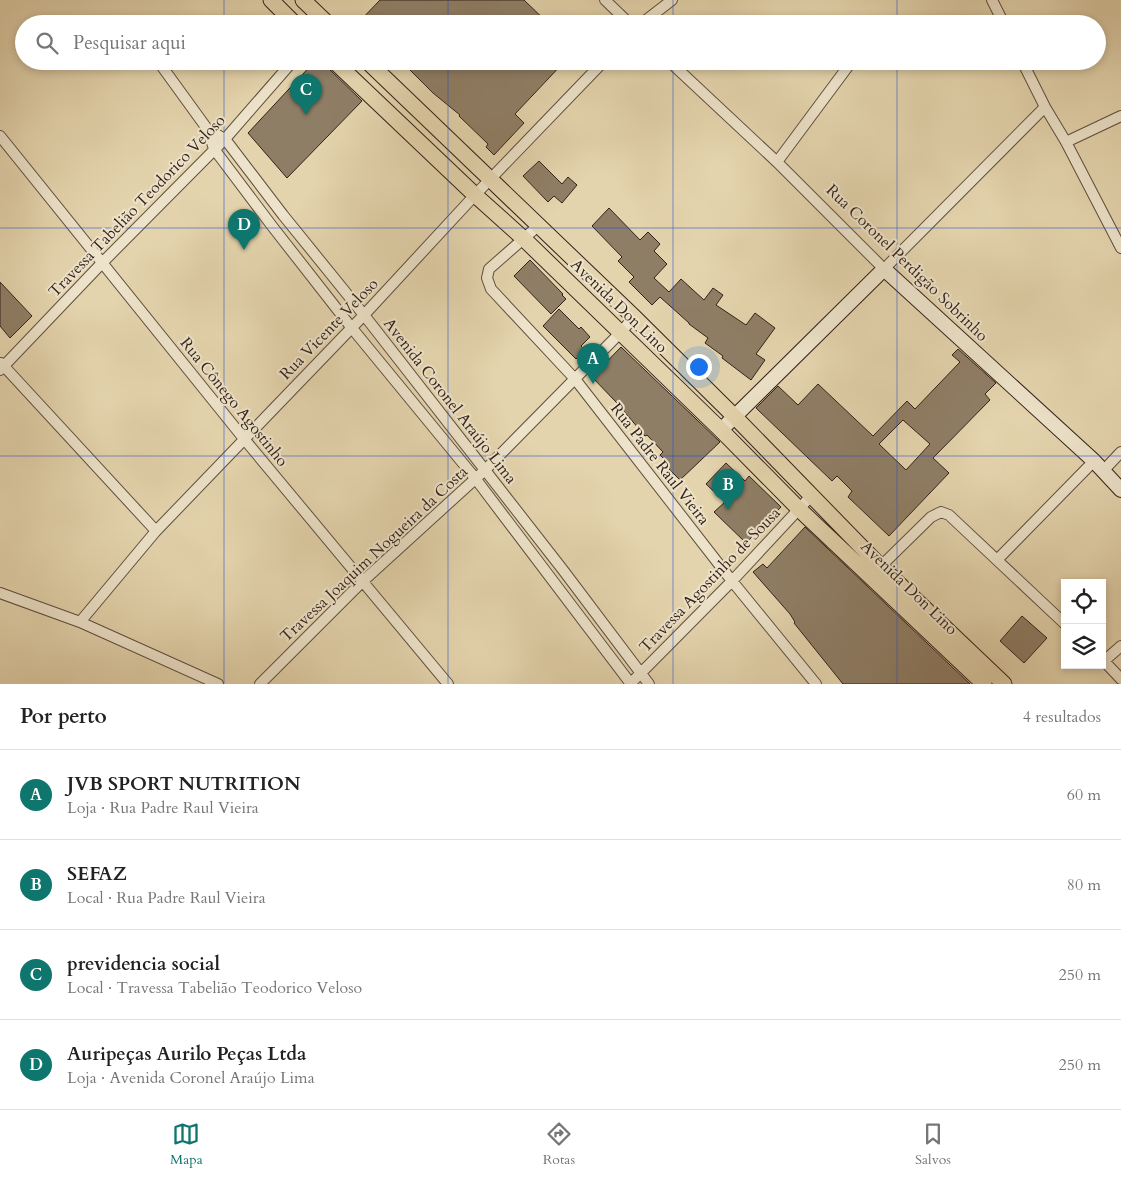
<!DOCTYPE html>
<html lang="pt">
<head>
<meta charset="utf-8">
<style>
  :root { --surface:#fff; --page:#f6f6f6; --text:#222; --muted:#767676; --line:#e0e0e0; --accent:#0f766e }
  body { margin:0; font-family:Cardo,serif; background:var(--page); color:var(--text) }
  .controls { position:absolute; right:15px; bottom:15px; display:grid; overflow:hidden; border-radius:0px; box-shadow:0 2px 8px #0003 }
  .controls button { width:45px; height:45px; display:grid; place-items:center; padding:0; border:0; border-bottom:1px solid var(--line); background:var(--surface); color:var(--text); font:25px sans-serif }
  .you { position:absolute; left:698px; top:366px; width:18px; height:18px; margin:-12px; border:4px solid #fff; border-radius:50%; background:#1a73e8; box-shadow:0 0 0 8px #1a73e833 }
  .badge { display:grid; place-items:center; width:32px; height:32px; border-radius:50%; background:var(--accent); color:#fff; font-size:16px; font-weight:700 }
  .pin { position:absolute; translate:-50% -41px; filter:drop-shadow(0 1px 2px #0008) }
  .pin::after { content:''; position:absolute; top:26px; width:18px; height:15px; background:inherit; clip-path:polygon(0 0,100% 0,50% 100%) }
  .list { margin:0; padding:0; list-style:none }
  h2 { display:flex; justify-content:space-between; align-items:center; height:65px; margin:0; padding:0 20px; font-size:21px }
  h2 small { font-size:16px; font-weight:400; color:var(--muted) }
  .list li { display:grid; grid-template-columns:32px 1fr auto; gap:15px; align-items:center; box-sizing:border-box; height:90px; padding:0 20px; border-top:1px solid var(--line) }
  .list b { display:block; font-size:19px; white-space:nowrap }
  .list p { margin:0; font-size:16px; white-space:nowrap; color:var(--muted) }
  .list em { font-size:16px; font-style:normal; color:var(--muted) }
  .icon { flex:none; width:28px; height:28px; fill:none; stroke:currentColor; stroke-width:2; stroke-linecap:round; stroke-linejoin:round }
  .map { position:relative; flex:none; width:1121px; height:684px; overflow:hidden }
  .search { position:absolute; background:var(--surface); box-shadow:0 2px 8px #0003; left:15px; right:15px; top:15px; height:55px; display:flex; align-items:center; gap:12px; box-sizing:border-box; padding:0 18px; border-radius:28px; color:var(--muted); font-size:19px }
  .sheet { height:425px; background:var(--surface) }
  nav { display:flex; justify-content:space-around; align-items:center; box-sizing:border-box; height:70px; border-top:1px solid var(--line); background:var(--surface); font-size:14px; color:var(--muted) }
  nav a { display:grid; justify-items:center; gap:2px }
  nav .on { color:var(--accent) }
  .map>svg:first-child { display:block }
</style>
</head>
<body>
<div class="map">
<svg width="1121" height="684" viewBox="0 0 1121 684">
  <rect width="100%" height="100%" fill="#e4d4ad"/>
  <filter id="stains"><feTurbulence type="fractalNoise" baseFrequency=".004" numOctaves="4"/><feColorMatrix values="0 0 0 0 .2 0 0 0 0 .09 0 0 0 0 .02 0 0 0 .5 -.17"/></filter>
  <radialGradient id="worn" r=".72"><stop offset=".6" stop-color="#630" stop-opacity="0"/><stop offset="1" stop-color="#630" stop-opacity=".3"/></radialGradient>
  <path fill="#8f7e66" stroke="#33211a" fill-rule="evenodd" d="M 380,0 L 524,0 L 549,24 L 357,24 Z
    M 315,61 L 319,61 L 328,68 L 362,101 L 287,178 L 248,133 Z
    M 418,61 L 565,61 L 515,114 L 524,123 L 494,155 L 486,147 L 488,144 L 459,116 L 460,115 L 433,93 L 410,70 Z
    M 539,161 L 562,184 L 568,177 L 577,185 L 562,203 L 554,196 L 548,202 L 523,176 Z
    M 609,208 L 640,240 L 648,232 L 660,244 L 654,251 L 667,264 L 654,278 L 669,292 L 681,279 L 704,300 L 713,288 L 723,295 L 716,305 L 746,325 L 755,313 L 775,328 L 756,354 L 765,360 L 751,380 L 722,358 L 723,356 L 705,343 L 708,338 L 689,324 L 689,323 L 660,297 L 652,305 L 629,282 L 634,277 L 618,261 L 622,257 L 592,226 Z
    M 530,260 L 563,294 L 562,295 L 566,299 L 551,314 L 514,276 Z
    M 0,282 L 32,316 L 10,338 L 0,326 Z
    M 559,309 L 579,329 L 581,327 L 590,337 L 581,346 L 585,350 L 576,359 L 543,326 Z
    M 621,347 L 720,442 L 680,480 L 664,464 L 666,461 L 660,455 L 663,452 L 647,435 L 645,436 L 616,402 L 592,377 Z
    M 958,349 L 996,383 L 985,394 L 990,400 L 933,458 L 949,473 L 889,536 L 848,497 L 852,491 L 837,476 L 832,481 L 756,408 L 778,386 L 798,405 L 818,384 L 873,436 L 907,401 L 915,409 L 960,362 L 952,355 ZM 903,420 L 930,444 L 906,470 L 879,444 Z
    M 726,463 L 745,481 L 749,476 L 781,507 L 746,543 L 714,512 L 725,502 L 706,484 Z
    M 805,527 L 970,684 L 843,684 L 794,623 L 795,622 L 790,614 L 753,572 L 763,564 L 767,568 Z
    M 1022,616 L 1047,638 L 1024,663 L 1000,641 Z"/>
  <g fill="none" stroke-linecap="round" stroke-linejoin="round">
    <defs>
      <path id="street" d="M 605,0 L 630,24
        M 992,0 L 1004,24
        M 641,24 L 672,0
        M 158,61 L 208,130 L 214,149 L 272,226 L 351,327 L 475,478 L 631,684
        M 669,61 L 777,162 L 884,269 L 1045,107
        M 1022,61 L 1045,107 L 1066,142 L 1121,248
        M 208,130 L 225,139 L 283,215 L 364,315 L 563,570 L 649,684
        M 0,136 L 245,440 L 448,684
        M 1066,142 L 1121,116
        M 777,162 L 852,61
        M 538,226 L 489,269 L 487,278 L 491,289 L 575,379 L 732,581 L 816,684
        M 1,363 L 156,531
        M 0,370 L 102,263 L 225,139 L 293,61
        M 1103,471 L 1121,452
        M 997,560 L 1094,461
        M 877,570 L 931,517 L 941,512 L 949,515 L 1065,624
        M 0,593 L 80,622 L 218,684
        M 80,622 L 156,531 L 364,315 L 475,195 L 604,61
        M 1102,659 L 1121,679
        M 1104,661 L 1121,646
        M 260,684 L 362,582 L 485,470 L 621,332 L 634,317
        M 630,684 L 732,581 L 811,496"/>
      <path id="secondary" d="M 721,430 L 884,269 L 1094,461 L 1121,490"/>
      <path id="primary" d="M 271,0 L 295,24
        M 303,0 L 328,24
        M 334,61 L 475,195 L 524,239 L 721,430 L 799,509 L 984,684
        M 367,61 L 634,317 L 734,416 L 880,566 L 1004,684"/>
    </defs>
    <use href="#street" stroke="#5f4e3f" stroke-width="12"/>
    <use href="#secondary" stroke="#33211a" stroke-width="16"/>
    <use href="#primary" stroke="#33211a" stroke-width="17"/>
    <use href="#street" stroke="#ede3ca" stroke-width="10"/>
    <use href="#secondary" stroke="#ede3ca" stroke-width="14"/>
    <use href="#primary" stroke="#e4d4ad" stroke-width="15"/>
  </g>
  <path fill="none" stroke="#1d4ed8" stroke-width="1" stroke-opacity="0.55" d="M 224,0 L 224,24M 448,0 L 448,24M 673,0 L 673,24M 897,0 L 897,24M 224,61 L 224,684M 448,61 L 448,684M 673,61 L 673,684M 897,61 L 897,684M 0,228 L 1121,228M 0,456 L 1121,456"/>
  <g text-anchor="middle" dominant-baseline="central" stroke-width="4" stroke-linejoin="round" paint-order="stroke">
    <g font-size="16" fill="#33211a" stroke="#ede3ca">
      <text transform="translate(137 206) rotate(-46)">Travessa Tabelião Teodorico Veloso</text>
      <text transform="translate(907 263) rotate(44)">Rua Coronel Perdigão Sobrinho</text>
      <text transform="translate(619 306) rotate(44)">Avenida Don Lino</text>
      <text transform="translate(329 329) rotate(-46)">Rua Vicente Veloso</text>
      <text transform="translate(450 401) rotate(52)">Avenida Coronel Araújo Lima</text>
      <text transform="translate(234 402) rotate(51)">Rua Cônego Agostinho</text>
      <text transform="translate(660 464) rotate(52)">Rua Padre Raul Vieira</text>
      <text transform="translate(374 554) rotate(-43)">Travessa Joaquim Nogueira da Costa</text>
      <text transform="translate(710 580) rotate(-46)">Travessa Agostinho de Sousa</text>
      <text transform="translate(909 588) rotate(44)">Avenida Don Lino</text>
    </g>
  </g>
  <rect width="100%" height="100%" filter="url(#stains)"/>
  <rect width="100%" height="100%" fill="url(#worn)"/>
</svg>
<div class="controls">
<button><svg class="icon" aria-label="locate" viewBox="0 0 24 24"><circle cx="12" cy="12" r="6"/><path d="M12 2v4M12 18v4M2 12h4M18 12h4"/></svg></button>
<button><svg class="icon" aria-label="layers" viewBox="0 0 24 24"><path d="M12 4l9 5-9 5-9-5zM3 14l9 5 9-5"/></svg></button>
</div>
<div class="you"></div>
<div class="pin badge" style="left:593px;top:384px">A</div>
<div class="pin badge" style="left:728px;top:510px">B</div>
<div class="pin badge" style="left:306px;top:115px">C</div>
<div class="pin badge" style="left:244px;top:250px">D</div>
<div class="search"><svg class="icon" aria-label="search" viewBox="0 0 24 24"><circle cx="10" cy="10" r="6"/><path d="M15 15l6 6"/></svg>Pesquisar aqui</div>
</div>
<section class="sheet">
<h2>Por perto<small>4 resultados</small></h2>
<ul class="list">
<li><span class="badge">A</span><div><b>JVB SPORT NUTRITION</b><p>Loja · Rua Padre Raul Vieira</p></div><em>60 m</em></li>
<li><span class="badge">B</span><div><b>SEFAZ</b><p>Local · Rua Padre Raul Vieira</p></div><em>80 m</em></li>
<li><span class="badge">C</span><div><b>previdencia social</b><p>Local · Travessa Tabelião Teodorico Veloso</p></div><em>250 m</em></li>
<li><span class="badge">D</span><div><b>Auripeças Aurilo Peças Ltda</b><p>Loja · Avenida Coronel Araújo Lima</p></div><em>250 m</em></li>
</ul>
</section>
<nav>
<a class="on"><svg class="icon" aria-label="map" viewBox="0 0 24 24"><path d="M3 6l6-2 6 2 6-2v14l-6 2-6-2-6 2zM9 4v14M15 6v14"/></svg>Mapa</a>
<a><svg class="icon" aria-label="directions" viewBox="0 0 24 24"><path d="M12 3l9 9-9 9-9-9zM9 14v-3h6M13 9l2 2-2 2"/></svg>Rotas</a>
<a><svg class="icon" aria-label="saved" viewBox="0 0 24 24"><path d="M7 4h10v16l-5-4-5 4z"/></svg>Salvos</a>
</nav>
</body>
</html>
